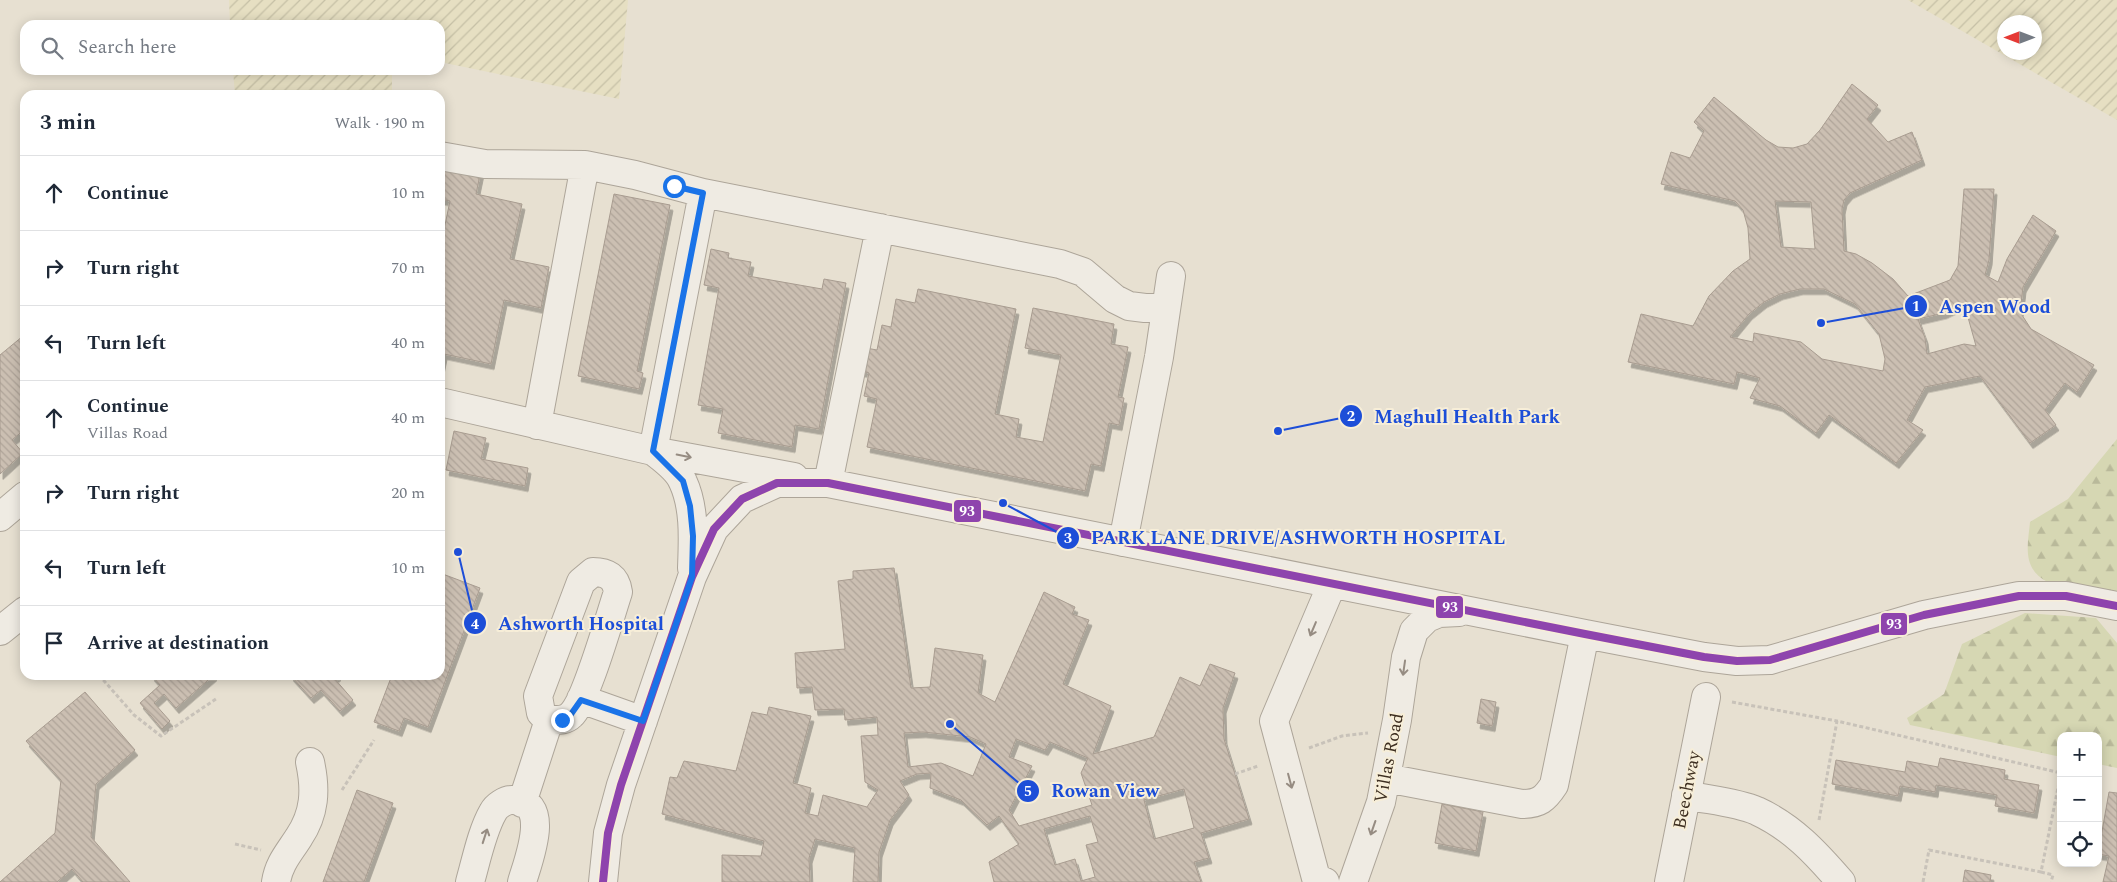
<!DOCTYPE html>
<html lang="en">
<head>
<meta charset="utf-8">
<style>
  :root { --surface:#fff; --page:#f6f6f7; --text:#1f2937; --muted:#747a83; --line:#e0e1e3 }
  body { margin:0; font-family:Spectral,serif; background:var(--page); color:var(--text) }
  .controls { position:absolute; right:15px; bottom:15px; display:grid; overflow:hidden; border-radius:10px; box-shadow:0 2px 12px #0003 }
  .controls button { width:45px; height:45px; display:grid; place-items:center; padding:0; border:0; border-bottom:1px solid var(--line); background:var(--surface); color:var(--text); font:25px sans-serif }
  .compass { position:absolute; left:1997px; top:15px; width:45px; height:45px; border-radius:50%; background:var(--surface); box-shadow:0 2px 12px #0003; rotate:270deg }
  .stop { position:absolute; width:15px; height:15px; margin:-11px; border:4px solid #1a73e8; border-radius:50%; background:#fff }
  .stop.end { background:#1a73e8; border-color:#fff; box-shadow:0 1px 5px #0008 }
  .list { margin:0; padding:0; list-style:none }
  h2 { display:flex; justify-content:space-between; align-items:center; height:65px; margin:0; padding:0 20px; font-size:21px }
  h2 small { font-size:16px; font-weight:400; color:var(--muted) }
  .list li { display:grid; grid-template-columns:32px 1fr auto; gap:15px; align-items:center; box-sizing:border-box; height:75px; padding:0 20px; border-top:1px solid var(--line) }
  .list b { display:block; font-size:19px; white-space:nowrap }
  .list p { margin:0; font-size:16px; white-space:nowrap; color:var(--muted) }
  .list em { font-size:16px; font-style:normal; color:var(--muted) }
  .icon { flex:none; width:28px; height:28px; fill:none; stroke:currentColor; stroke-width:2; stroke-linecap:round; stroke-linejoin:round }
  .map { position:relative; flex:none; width:2117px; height:882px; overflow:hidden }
  .search { position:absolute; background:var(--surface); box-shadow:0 2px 12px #0003; left:20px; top:20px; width:425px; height:55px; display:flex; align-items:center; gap:12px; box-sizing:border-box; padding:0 18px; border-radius:15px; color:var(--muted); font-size:19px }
  .panel { position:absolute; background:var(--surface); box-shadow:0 2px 12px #0003; left:20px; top:90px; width:425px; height:590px; border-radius:15px }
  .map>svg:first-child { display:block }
</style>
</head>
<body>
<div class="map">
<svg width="2117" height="882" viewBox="0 0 2117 882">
  <defs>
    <pattern id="farmland-furrows" width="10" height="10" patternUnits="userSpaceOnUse" patternTransform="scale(1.25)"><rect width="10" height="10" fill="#e6dfc2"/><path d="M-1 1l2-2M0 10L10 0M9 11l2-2" fill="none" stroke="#c6c0a6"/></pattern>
    <pattern id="forest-firs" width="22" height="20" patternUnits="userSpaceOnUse" patternTransform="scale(1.25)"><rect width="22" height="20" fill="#d6d7b3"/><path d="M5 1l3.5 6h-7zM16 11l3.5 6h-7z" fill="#b9b99a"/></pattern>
    <pattern id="building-back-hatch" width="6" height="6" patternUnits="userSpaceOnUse" patternTransform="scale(1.25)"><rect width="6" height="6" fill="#cbbfb2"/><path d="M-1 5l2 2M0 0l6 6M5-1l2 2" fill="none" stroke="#afa499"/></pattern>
    <filter id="shadow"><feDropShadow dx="3" dy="5.5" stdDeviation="0" flood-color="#0004"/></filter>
  </defs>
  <rect width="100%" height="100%" fill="#e7e0d1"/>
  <path fill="url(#farmland-furrows)" fill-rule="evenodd" d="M 229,0 L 628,0 L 619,99 L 440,62 L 440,25 L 230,25 Z
    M 1908,0 L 2117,0 L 2117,120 ZM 2034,22 L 2034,52 L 2004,52 L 2004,22 Z
    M 233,70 L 392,70 L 392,95 L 235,95 Z"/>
  <path fill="url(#forest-firs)" d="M 2117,439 L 2117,594 C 2090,591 2037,593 2029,560 C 2026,548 2029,534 2030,522 L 2068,499 Z
    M 2025,613 L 2096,618 L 2117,643 L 2117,768 L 2098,764 L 2098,736 L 2061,736 L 2061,757 L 1910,725 L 1907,718 L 1944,694 L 1962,644 Z"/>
  <path fill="url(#building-back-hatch)" stroke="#a89c90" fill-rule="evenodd" filter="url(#shadow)" d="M 1852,84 L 1878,105 L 1867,119 L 1888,142 L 1912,132 L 1922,160 L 1850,193 L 1844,200 L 1842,209 L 1844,251 L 1856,254 L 1872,263 L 1893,279 L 1908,296 L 1950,280 L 1958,266 L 1964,189 L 1994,189 L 1989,260 L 1985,275 L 1998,282 L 2007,259 L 2033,215 L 2056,231 L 2023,287 L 2020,312 L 2031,329 L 2094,365 L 2077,392 L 2065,383 L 2045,410 L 2056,425 L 2030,443 L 1980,376 L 1925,387 L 1907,420 L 1923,430 L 1896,463 L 1829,415 L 1816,433 L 1780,406 L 1750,398 L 1760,378 L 1737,372 L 1734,384 L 1628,362 L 1641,314 L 1693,326 L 1709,296 L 1733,271 L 1750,259 L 1748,228 L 1743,210 L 1735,201 L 1661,184 L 1671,152 L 1690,158 L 1704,131 L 1694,122 L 1714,97 L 1766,140 L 1778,147 L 1793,148 L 1807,144 L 1820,130 ZM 1775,201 L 1811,202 L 1815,249 L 1781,247 ZM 1800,289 L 1824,289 L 1855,304 L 1879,334 L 1885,359 L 1883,371 L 1822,359 L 1801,342 L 1754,333 L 1753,342 L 1730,337 L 1749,314 L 1764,302 L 1780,294 ZM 1964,303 L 1976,346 L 1964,344 L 1927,354 L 1925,338 L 1918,319 L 1944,313 Z
    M 440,162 L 481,170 L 476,194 L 522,204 L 510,259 L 549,267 L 541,308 L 504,300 L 491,364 L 444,354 L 440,374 L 440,249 L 450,201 L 440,199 Z
    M 614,194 L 670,205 L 637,371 L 643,373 L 639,389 L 578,376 Z
    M 711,249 L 729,253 L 728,258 L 751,262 L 748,276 L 822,289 L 824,279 L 846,283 L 819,429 L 795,425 L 792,447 L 718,433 L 723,409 L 698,405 L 719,288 L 704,285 Z
    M 918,289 L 1016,309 L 995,414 L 1019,419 L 1016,437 L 1043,442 L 1061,355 L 1025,348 L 1033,308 L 1114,324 L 1111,344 L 1128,347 L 1118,397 L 1124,398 L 1119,425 L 1109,423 L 1101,466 L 1091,464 L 1085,491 L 867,447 L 877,399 L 864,396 L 869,373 L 861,371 L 866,348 L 877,350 L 882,325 L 891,327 L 896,299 L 915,303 Z
    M 23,336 L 25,339 L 25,429 L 12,440 L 23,453 L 0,474 L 0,355 Z
    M 454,431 L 486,438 L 481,459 L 528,468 L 525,486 L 446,470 Z
    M 894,568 L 911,688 L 930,687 L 935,648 L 983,655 L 978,693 L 995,702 L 1044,592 L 1075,607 L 1072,614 L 1089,620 L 1063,684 L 1111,706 L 1093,754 L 1154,737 L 1180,677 L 1200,686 L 1210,664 L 1235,673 L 1223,708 L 1224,739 L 1249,819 L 1201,833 L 1209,858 L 1194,862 L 1201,882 L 994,882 L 989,862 L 1019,844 L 999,816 L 987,825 L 961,800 L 930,788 L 931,773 L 917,774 L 900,781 L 909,795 L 890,820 L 879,852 L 878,882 L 853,882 L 855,848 L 815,839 L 809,858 L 810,882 L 722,882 L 722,855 L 761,856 L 764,841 L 662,814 L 670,777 L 677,778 L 684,761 L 736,771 L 752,712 L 767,715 L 769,707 L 811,716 L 793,783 L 811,788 L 805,813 L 818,816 L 823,795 L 867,807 L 878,790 L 865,782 L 861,736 L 878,735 L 877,717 L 845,720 L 844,709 L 815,710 L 812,687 L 797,688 L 795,653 L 845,649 L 838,581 L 853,579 L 853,571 ZM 923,732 L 970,737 L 986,744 L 973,776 L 941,763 L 908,767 L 904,733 ZM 1016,739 L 1045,750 L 1050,742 L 1088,758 L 1081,773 L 1092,805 L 1019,826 L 1009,810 L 1032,766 L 1009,757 ZM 1184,789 L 1194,828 L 1154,839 L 1144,800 ZM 1090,816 L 1098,842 L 1086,845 L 1095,877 L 1081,881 L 1075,859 L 1055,865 L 1044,829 Z
    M 440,573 L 480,588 L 428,727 L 404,718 L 399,731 L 374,722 L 392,675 L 440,675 Z
    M 151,675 L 214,675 L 176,708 L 164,694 L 154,703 L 170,721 L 162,729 L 140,703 L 160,685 Z
    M 290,675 L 338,675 L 334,678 L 353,700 L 340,711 L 321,690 L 311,698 Z
    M 85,692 L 135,750 L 96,784 L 91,837 L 130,882 L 83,882 L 72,869 L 57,882 L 0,882 L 55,833 L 61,780 L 26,741 Z
    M 1481,699 L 1496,702 L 1492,726 L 1477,723 Z
    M 1940,758 L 2005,770 L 2004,779 L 2039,785 L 2034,813 L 1995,806 L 1997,795 L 1936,785 L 1935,792 L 1900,786 L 1898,796 L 1832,784 L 1836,760 L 1905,772 L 1907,761 L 1938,767 Z
    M 357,790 L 393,803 L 364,882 L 323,882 Z
    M 2109,792 L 2117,793 L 2117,882 L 2103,882 L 2109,856 L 2098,854 Z
    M 1442,804 L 1483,812 L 1476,851 L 1435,843 Z
    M 1965,870 L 1991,875 L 1990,882 L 1963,882 Z"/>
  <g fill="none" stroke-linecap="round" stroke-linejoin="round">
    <defs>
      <path id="minor" d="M 440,156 L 485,164 L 585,165 L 635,175 L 703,193
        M 440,402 L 653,451 L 703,193 L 1060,264 L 1083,272 L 1115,299 L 1129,306 L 1145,308 L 1165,307
        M 537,425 L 585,165
        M 828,483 L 880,228
        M 0,517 L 25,496
        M 1123,542 L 1159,357 L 1171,276
        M 692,568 C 693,540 695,508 683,482 C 678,469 663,459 653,451 L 794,477
        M 593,572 C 607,572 616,577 618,592 C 610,616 586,702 571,715 C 565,721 557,720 549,720 L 541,713 L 538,696 L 581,582 Z
        M 0,631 L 25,611
        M 581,699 L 643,721
        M 1386,778 L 1522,804 C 1539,804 1545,799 1554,785 L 1585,634
        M 1686,795 C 1708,800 1736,802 1757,811 C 1792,827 1816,853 1841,882
        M 522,803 L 549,720
        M 276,882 C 279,863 289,853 299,837 C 315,813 316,790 310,762
        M 470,882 C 476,861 482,831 493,812 C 496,806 505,800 512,800 C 553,800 528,861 522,882
        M 603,882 L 608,833 L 621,785 L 692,577 L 714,529 L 742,499 L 777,483 L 828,483 L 1585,634 L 1704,657 L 1737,661 L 1770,660 L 1924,615 L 2019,596 L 2066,596 L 2117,606
        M 1325,882 L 1316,878 L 1274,721 L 1332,584
        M 1353,882 L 1381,802 L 1397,720 L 1406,657 L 1414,631 L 1427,618 L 1439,613 L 1459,612
        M 1669,882 L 1706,697"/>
    </defs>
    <use href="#minor" stroke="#ada599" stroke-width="30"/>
    <path stroke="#c8c2b9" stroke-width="3" stroke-dasharray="4 2.5" stroke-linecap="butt" d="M 99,675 L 134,715 L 161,736 L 216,699
      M 1732,702 L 1837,721
      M 1309,748 L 1342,736 L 1368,733
      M 1235,774 L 1258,766
      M 342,790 L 374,740
      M 1819,820 L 1837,721 L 2061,773
      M 235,844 L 261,850
      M 2041,872 L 2053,875 L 2051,882
      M 1923,882 L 1929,850 L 2041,872 L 2061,773"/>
    <use href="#minor" stroke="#efebe3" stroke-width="28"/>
    <defs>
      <path id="bus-1" d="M 603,882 L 608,833 L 621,785 L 692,577 L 714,529 L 742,499 L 777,483 L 828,483 L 1585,634 L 1704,657 L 1737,661 L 1770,660 L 1924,615 L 2019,596 L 2066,596 L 2117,606"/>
    </defs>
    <use href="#bus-1" stroke="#f7eed8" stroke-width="11"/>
    <use href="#bus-1" stroke="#8e44ad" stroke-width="8"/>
  </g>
  <defs><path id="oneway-shaft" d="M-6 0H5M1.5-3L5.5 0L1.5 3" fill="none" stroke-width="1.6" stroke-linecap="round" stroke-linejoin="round" transform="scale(1.25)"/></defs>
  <g stroke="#968c82">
    <use href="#oneway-shaft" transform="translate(684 456) rotate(11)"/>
    <use href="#oneway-shaft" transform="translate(1313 629) rotate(113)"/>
    <use href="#oneway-shaft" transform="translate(1404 668) rotate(98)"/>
    <use href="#oneway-shaft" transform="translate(1290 781) rotate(75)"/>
    <use href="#oneway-shaft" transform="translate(1373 828) rotate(109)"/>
    <use href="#oneway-shaft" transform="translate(485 836) rotate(-72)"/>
  </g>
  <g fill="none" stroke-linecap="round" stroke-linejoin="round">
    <path stroke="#1a73e8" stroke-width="6" d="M 562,720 L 569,717 L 581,700 L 643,721 L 692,577 L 693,536 L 690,506 L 683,481 L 653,451 L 703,193 L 674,186"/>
  </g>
  <g text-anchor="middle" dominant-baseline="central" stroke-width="4" stroke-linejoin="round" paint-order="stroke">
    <g font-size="18" fill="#3d2e20" stroke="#f7eed8">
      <text transform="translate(1389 758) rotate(-79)">Villas Road</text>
      <text transform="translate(1687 790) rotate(-79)">Beechway</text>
    </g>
  </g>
  <path fill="none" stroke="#1d4ed8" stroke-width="2" d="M1821 323L1916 306M1278 431L1351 416M1003 503L1068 538M458 552L475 623M950 724L1028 791"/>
  <g fill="#1d4ed8" stroke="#f7eed8" stroke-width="2">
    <circle cx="1821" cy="323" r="5"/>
    <circle cx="1278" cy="431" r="5"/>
    <circle cx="1003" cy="503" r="5"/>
    <circle cx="458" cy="552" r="5"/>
    <circle cx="950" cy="724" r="5"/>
    <circle cx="1916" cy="306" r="12"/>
    <circle cx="1351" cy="416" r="12"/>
    <circle cx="1068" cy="538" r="12"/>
    <circle cx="475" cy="623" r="12"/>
    <circle cx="1028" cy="791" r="12"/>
  </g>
  <g font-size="15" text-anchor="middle" font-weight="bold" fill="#fff">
    <text x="1916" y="311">1</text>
    <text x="1351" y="421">2</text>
    <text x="1068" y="543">3</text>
    <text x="475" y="629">4</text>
    <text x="1028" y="796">5</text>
  </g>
  <g font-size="19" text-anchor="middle" font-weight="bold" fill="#1d4ed8" stroke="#f7eed8" stroke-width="4" stroke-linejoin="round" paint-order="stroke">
    <text x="1995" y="313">Aspen Wood</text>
    <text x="1467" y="423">Maghull Health Park</text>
    <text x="1298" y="544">PARK LANE DRIVE/ASHWORTH HOSPITAL</text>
    <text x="581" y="630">Ashworth Hospital</text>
    <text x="1105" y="797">Rowan View</text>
  </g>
  <g stroke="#f7eed8" stroke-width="2">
    <rect x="953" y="499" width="29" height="24" rx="5" fill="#8e44ad"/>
    <rect x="1435" y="595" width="29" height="24" rx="5" fill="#8e44ad"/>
    <rect x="1880" y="612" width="28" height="24" rx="5" fill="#8e44ad"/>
  </g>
  <g font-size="14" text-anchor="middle" font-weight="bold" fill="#fff">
    <text x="967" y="516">93</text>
    <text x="1450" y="612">93</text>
    <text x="1894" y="629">93</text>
  </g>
</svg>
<div class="controls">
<button>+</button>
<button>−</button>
<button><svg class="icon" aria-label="locate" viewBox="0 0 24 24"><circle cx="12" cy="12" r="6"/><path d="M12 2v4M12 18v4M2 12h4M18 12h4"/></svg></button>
</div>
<svg class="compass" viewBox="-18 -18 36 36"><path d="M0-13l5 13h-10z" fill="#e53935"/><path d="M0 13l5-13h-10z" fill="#747a83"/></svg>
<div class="stop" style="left:674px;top:186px"></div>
<div class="stop end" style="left:562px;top:720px"></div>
<div class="search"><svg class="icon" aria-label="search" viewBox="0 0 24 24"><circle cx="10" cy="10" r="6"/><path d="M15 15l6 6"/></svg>Search here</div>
<section class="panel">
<h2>3 min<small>Walk · 190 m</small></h2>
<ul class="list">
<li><svg class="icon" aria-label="ahead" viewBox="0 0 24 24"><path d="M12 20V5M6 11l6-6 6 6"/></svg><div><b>Continue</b></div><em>10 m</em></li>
<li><svg class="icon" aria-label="right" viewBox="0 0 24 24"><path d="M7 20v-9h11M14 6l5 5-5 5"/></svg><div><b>Turn right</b></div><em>70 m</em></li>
<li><svg class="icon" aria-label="left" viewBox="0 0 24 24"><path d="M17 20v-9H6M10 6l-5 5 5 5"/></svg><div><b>Turn left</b></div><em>40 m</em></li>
<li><svg class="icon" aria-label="ahead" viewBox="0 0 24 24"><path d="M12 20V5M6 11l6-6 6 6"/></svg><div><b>Continue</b><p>Villas Road</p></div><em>40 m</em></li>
<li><svg class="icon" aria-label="right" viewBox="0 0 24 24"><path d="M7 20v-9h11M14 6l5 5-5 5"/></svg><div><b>Turn right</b></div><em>20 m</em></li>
<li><svg class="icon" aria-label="left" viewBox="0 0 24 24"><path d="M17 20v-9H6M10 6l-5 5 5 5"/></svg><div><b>Turn left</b></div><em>10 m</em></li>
<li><svg class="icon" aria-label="arrive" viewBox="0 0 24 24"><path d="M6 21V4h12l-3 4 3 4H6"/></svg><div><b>Arrive at destination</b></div></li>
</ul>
</section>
</div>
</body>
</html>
